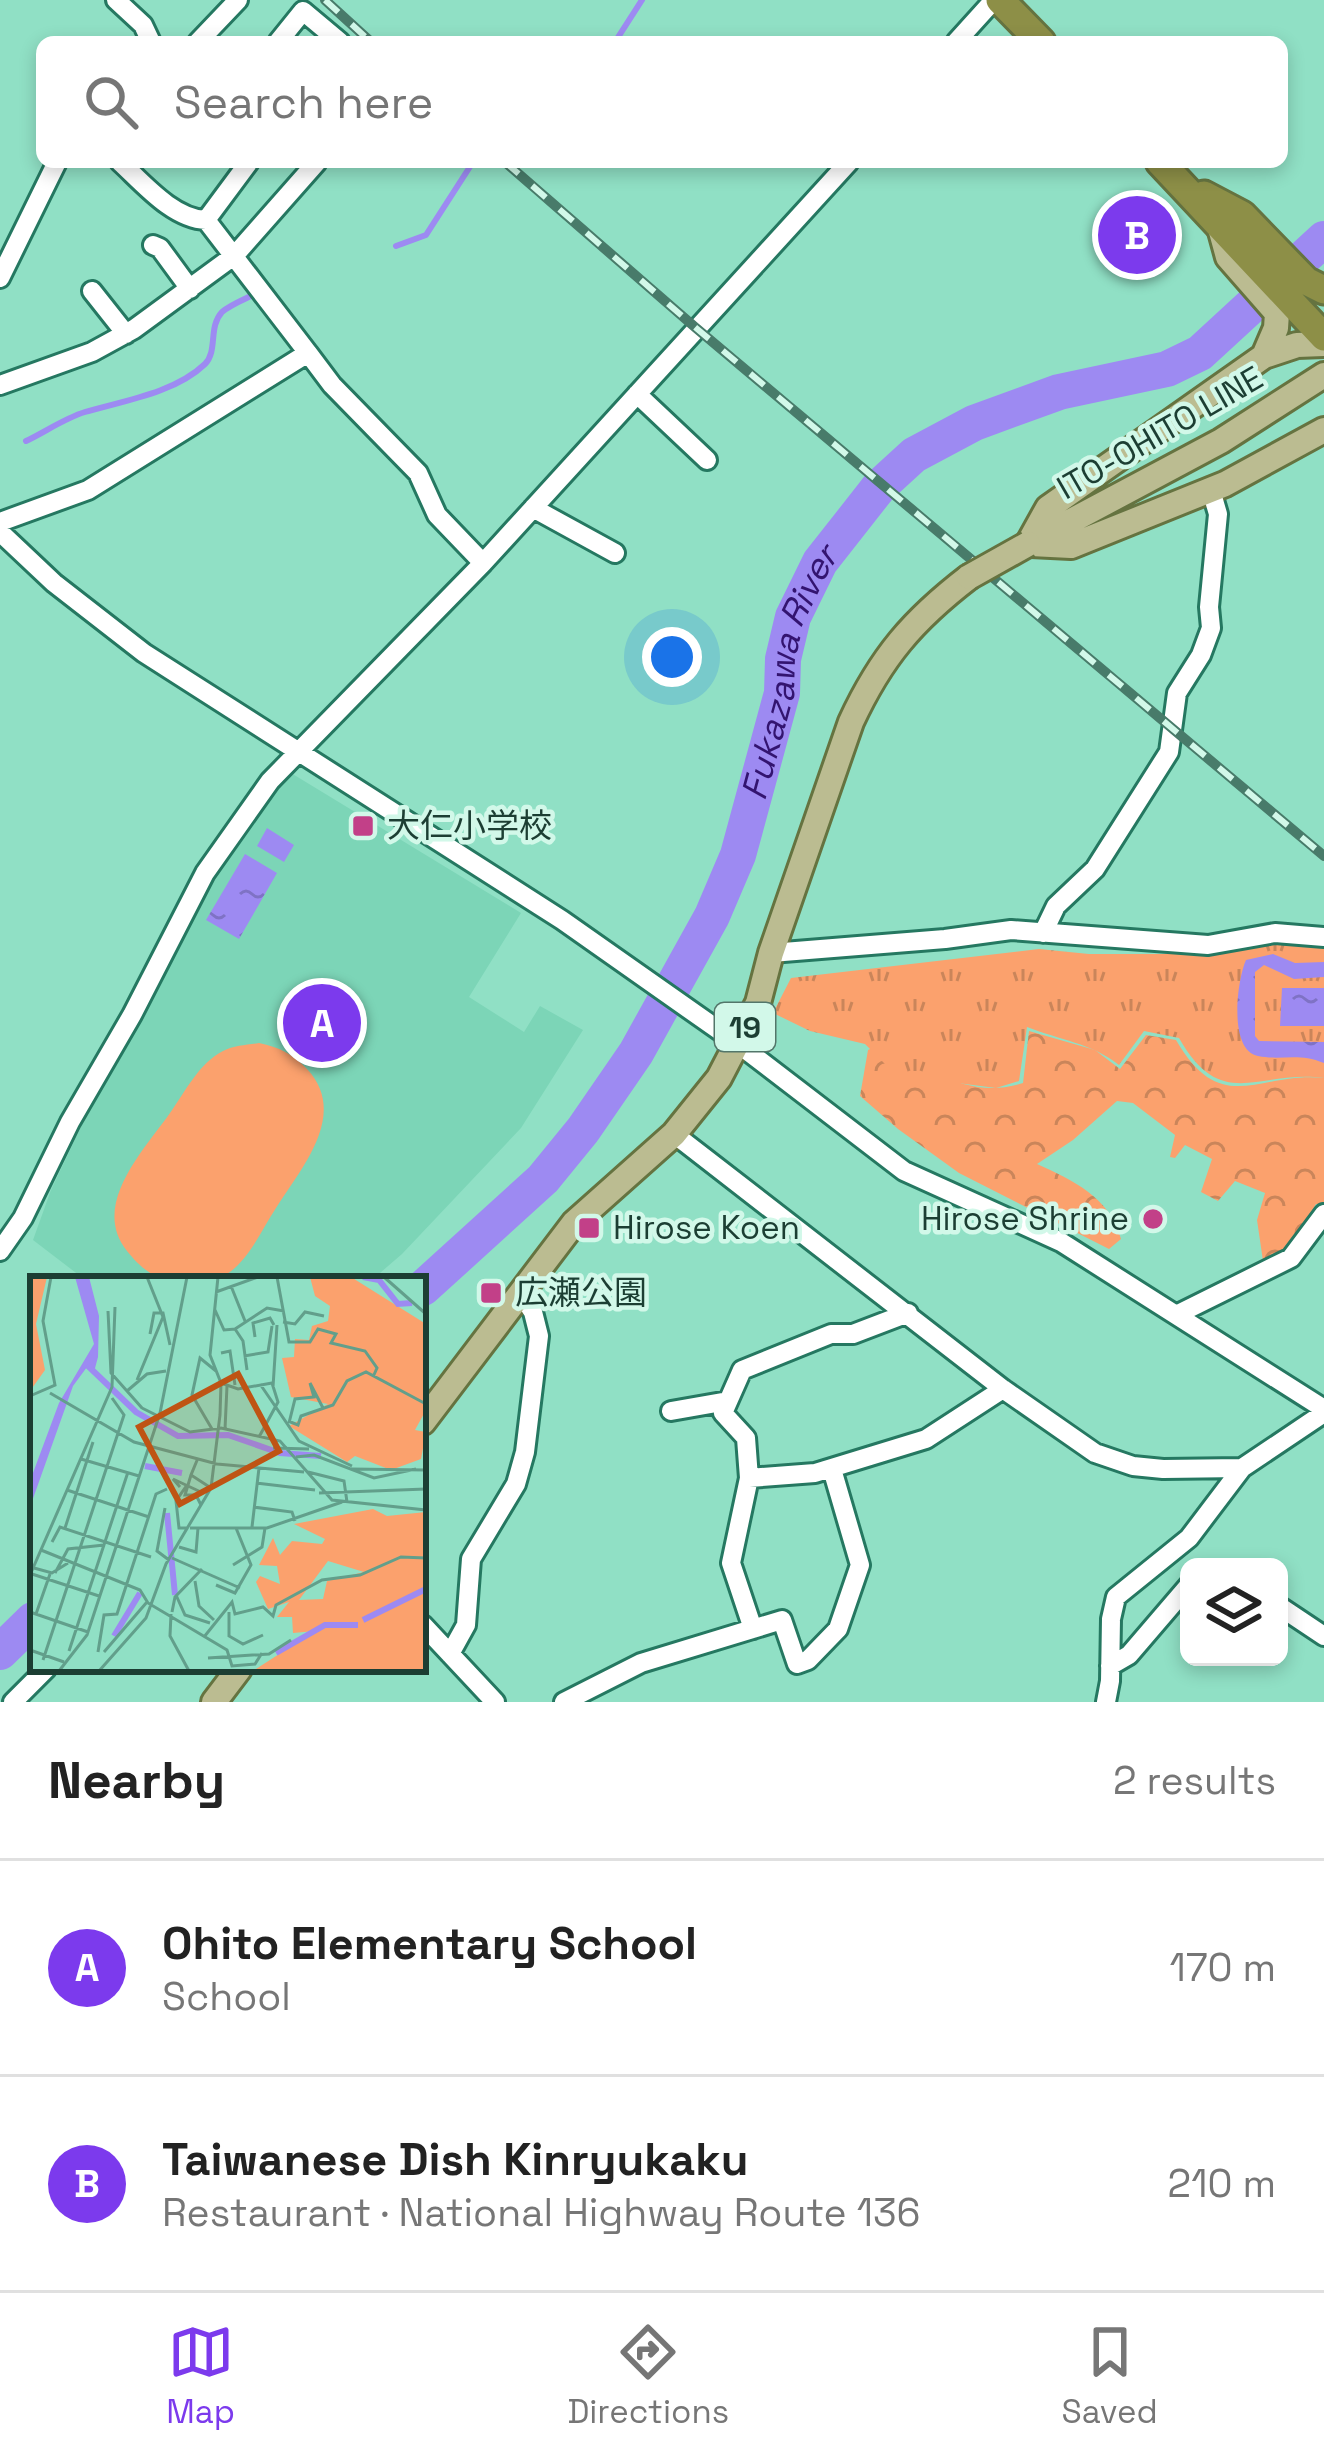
<!DOCTYPE html>
<html lang="en">
<head>
<meta charset="utf-8">
<style>
  :root { --surface:#fff; --page:#f2f2f2; --text:#222; --muted:#767676; --line:#e0e0e0; --accent:#7c3aed }
  body { margin:0; font-family:"Space Grotesk","Noto Sans JP",sans-serif; background:var(--page); color:var(--text) }
  .controls { position:absolute; right:36px; bottom:36px; display:grid; overflow:hidden; border-radius:18px; box-shadow:0 6px 18px #0003 }
  .controls button { width:108px; height:108px; display:grid; place-items:center; padding:0; border:0; border-bottom:3px solid var(--line); background:var(--surface); color:var(--text); font:60px sans-serif }
  .you { position:absolute; left:672px; top:657px; width:42px; height:42px; margin:-30px; border:9px solid #fff; border-radius:50%; background:#1a73e8; box-shadow:0 0 0 18px #1a73e833 }
  .badge { display:grid; place-items:center; width:78px; height:78px; border-radius:50%; background:var(--accent); color:#fff; font-size:39px; font-weight:700 }
  .pin { position:absolute; translate:-50% -50%; border:6px solid #fff; box-shadow:0 3px 12px #0006 }
  .list { margin:0; padding:0; list-style:none }
  h2 { display:flex; justify-content:space-between; align-items:center; height:156px; margin:0; padding:0 48px; font-size:51px }
  h2 small { font-size:39px; font-weight:400; color:var(--muted) }
  .list li { display:grid; grid-template-columns:78px 1fr auto; gap:36px; align-items:center; box-sizing:border-box; height:216px; padding:0 48px; border-top:3px solid var(--line) }
  .list b { display:block; font-size:45px; white-space:nowrap }
  .list p { margin:0; font-size:39px; white-space:nowrap; color:var(--muted) }
  .list em { font-size:39px; font-style:normal; color:var(--muted) }
  .icon { flex:none; width:66px; height:66px; fill:none; stroke:currentColor; stroke-width:2; stroke-linecap:round; stroke-linejoin:round }
  .map { position:relative; flex:none; width:1324px; height:1702px; overflow:hidden }
  .search { position:absolute; background:var(--surface); box-shadow:0 6px 18px #0003; left:36px; right:36px; top:36px; height:132px; display:flex; align-items:center; gap:30px; box-sizing:border-box; padding:0 42px; border-radius:18px; color:var(--muted); font-size:45px }
  .sheet { height:588px; background:var(--surface) }
  nav { display:flex; justify-content:space-around; align-items:center; box-sizing:border-box; height:168px; border-top:3px solid var(--line); background:var(--surface); font-size:33px; color:var(--muted) }
  nav a { display:grid; justify-items:center; gap:6px }
  nav .on { color:var(--accent) }
  .map>svg:first-child { display:block }
</style>
</head>
<body>
<div class="map">
<svg width="1324" height="1702" viewBox="0 0 1324 1702">
  <defs>
    <pattern id="forest-crowns" width="20" height="18" patternUnits="userSpaceOnUse" patternTransform="scale(3)"><rect width="20" height="18" fill="#fba16d"/><path d="M2 6a3 3 0 1 1 6 0M12 15a3 3 0 1 1 6 0" fill="none" stroke="#ca855a"/></pattern>
    <pattern id="park-tufts" width="24" height="20" patternUnits="userSpaceOnUse" patternTransform="scale(3)"><rect width="24" height="20" fill="#fba16d"/><path d="M3 7l-1-3M5 7V3M7 7l1-3M15 17l-1-3M17 17v-4M19 17l1-3" fill="none" stroke="#ca855a"/></pattern>
    <pattern id="water-ripples" width="26" height="14" patternUnits="userSpaceOnUse" patternTransform="scale(3)"><rect width="26" height="14" fill="#9d8af2"/><path d="M2 4q2-2 4 0t4 0M15 11q2-2 4 0t4 0" fill="none" stroke="#7f72c5"/></pattern>
  </defs>
  <rect width="100%" height="100%" fill="#90e0c5"/>
  <path fill="#7cd5b7" d="M 291,773 L 521,913 L 469,997 L 524,1032 L 540,1006 L 583,1030 L 521,1128 L 402,1254 L 373,1279 L 84,1279 L 33,1240 L 51,1190 L 100,1087 L 202,896 L 226,856 Z"/>
  <path fill="#fba16d" d="M 259,1043 C 279,1047 293,1054 307,1069 C 349,1114 302,1167 276,1208 C 262,1229 249,1260 227,1274 C 213,1283 179,1282 163,1278 C 148,1275 136,1262 127,1251 C 90,1205 144,1150 170,1113 C 185,1092 199,1063 223,1051 C 234,1045 247,1045 259,1043 Z"/>
  <path fill="url(#forest-crowns)" d="M 1029,1031 L 1095,1050 L 1120,1069 L 1146,1035 L 1176,1040 C 1222,1119 1258,1071 1324,1078 L 1324,1205 L 1316,1204 L 1288,1253 L 1263,1261 L 1257,1220 L 1265,1193 L 1235,1181 L 1218,1201 L 1201,1192 L 1212,1159 L 1185,1145 L 1175,1158 L 1170,1157 L 1175,1135 L 1133,1103 L 1117,1101 L 1073,1140 L 1037,1164 C 1072,1180 1110,1197 1121,1239 L 1109,1249 L 959,1173 L 898,1129 L 860,1096 L 868,1050 L 884,1042 C 928,1070 970,1100 1023,1083 Z"/>
  <path fill="url(#park-tufts)" d="M 1288,942 L 1324,949 L 1324,1078 C 1259,1069 1222,1114 1179,1038 L 1144,1031 L 1119,1065 C 1091,1043 1060,1040 1027,1027 L 1019,1081 L 996,1088 L 896,1075 L 865,1044 L 810,1031 L 773,1013 L 791,978 L 1039,949 L 1089,954 L 1205,954 Z"/>
  <path fill="url(#water-ripples)" d="M 267,828 L 294,845 L 284,862 L 257,846 Z
    M 245,854 L 277,873 L 239,939 L 206,920 Z
    M 1273,954 L 1295,963 L 1324,962 L 1324,977 L 1294,979 L 1264,965 L 1255,972 L 1255,1036 L 1259,1041 L 1324,1042 L 1324,1063 C 1297,1052 1283,1061 1258,1056 C 1228,1050 1237,980 1246,960 Z
    M 1282,988 L 1324,988 L 1324,1026 L 1280,1026 Z"/>
  <g fill="none" stroke-linecap="round" stroke-linejoin="round">
    <path stroke="#9d8af2" stroke-width="6" d="M 615,42 L 642,0
      M 396,246 L 426,235 L 473,162
      M 26,441 C 45,432 65,418 85,412 C 123,401 175,393 205,364 C 218,351 208,327 222,312 C 230,305 245,299 255,294"/>
    <g stroke="#9d8af2" stroke-width="36">
      <path id="s1" d="M 423,1288 L 543,1179 L 583,1130 L 636,1053 L 712,916 L 738,855 L 782,693 L 783,659 L 793,617 L 820,562 L 879,487 L 914,455 L 974,423 L 1059,392 L 1167,369 L 1200,353 L 1324,239"/>
      <path d="M 0,1652 L 33,1620"/>
    </g>
    <defs>
      <path id="minor" d="M 116,0 L 143,25 L 151,42
        M 198,42 L 238,0
        M 278,42 L 303,11 L 340,42
        M 956,42 L 994,0
        M 120,162 C 143,183 173,219 206,220 L 308,353
        M 206,220 L 249,162
        M 153,245 L 160,248 L 190,289
        M 0,278 L 57,162
        M 92,291 L 126,334
        M 0,385 L 92,352 L 134,329 L 235,255 L 317,162
        M 637,394 L 707,460
        M 533,508 L 615,553
        M 0,522 L 88,490 L 308,353 L 332,385 L 418,473 L 437,515 L 483,563
        M 0,532 L 54,583 L 144,653 L 562,920 L 737,1043 L 904,1171 L 1061,1242 L 1324,1409
        M 1043,933 L 1056,906 L 1095,869 L 1169,752 L 1177,693 L 1201,655 L 1211,628 L 1209,607 L 1218,514 L 1211,490
        M 771,953 L 945,939 L 1011,930 L 1208,945 L 1275,933 L 1324,937
        M 674,1134 L 1003,1389 L 1095,1453 L 1133,1466 L 1163,1469 L 1242,1468
        M 0,1251 L 23,1218 L 70,1122 L 132,1015 L 205,873 L 270,781 L 483,563 L 849,162
        M 1178,1314 L 1291,1258 L 1324,1214
        M 671,1411 L 728,1401
        M 749,1478 L 746,1438 L 723,1413 L 742,1370 L 831,1334 L 853,1334 L 908,1313
        M 1279,1606 L 1324,1636
        M 423,1625 L 495,1702
        M 753,1629 L 731,1563 L 749,1478 L 815,1473 L 926,1439 L 1003,1389
        M 450,1654 L 466,1625 L 471,1559 L 516,1484 L 525,1452 L 539,1336 L 533,1312 L 520,1292
        M 1110,1666 L 1129,1655 L 1189,1585
        M 13,1702 L 46,1669
        M 564,1702 L 641,1663 L 782,1620 L 797,1664 L 808,1660 L 838,1629 L 860,1565 L 832,1469
        M 1106,1702 L 1110,1681 L 1111,1619 L 1116,1597 L 1189,1538 L 1242,1468 L 1324,1413"/>
      <path id="major" d="M 1264,356 L 1297,345 L 1324,344
        M 1028,544 L 1048,508 L 1264,356 L 1276,328 L 1277,313 L 1228,257 L 1219,224
        M 1028,544 L 1221,441 L 1324,375
        M 1031,544 L 1071,546 L 1225,484 L 1324,430
        M 423,1422 L 574,1223 L 674,1134 L 719,1078 L 758,1003 L 771,953 L 851,722 C 881,657 913,620 969,577
        M 214,1702 L 239,1669"/>
      <path id="highway" d="M 1000,0 L 1041,42
        M 1160,162 L 1324,337
        M 1204,195 L 1242,215 L 1306,281 L 1324,290"/>
    </defs>
    <use href="#minor" stroke="#257861" stroke-width="24"/>
    <use href="#major" stroke="#657340" stroke-width="30"/>
    <use href="#highway" stroke="#657340" stroke-width="33"/>
    <use href="#minor" stroke="#fff" stroke-width="18"/>
    <use href="#major" stroke="#bbbc91" stroke-width="24"/>
    <use href="#highway" stroke="#8d8f47" stroke-width="27"/>
    <defs>
      <path id="rail" d="M 325,0 L 371,42
        M 505,162 L 696,328 L 1324,856"/>
    </defs>
    <use href="#rail" stroke="#487b6a" stroke-width="10"/>
    <use href="#rail" stroke="#d2f8e9" stroke-width="6" stroke-dasharray="18" stroke-linecap="butt"/>
    <defs>
      <path id="major-bridge" d="M 969,577 L 1028,544"/>
    </defs>
    <use href="#major-bridge" stroke="#657340" stroke-width="30" stroke-linecap="butt"/>
    <use href="#major-bridge" stroke="#bbbc91" stroke-width="24"/>
  </g>
  <g fill="#c24088" stroke="#d2f8e9" stroke-width="4.5">
    <rect x="351" y="814" width="24" height="24" rx="6"/>
    <circle cx="1153" cy="1219" r="12"/>
    <rect x="577" y="1216" width="24" height="24" rx="6"/>
    <rect x="479" y="1281" width="24" height="24" rx="6"/>
  </g>
  <g text-anchor="middle" dominant-baseline="central" stroke-width="9" stroke-linejoin="round" paint-order="stroke">
    <rect fill="#d2f8e9" stroke="#53766a" stroke-width="3" x="715" y="1003" width="60" height="48" rx="9"/>
    <g font-size="30" font-weight="bold" fill="#1c3e33">
      <text x="745" y="1027">19</text>
    </g>
    <g font-size="33" fill="#1c3e33" stroke="#d2f8e9">
      <text transform="translate(1160 433) rotate(-30)">ITO-OHITO LINE</text>
    </g>
    <g font-size="33" fill="#1c3e33" stroke="#d2f8e9" text-anchor="start">
      <text x="387" y="826">大仁小学校</text>
      <text x="1129" y="1219" text-anchor="end">Hirose Shrine</text>
      <text x="613" y="1228">Hirose Koen</text>
      <text x="515" y="1293">広瀬公園</text>
    </g>
    <g font-size="36" font-style="italic" fill="#331470" stroke="#d2f8e9">
      <text stroke="none"><textPath href="#s1" startOffset="732">Fukazawa River</textPath></text>
    </g>
  </g>
  <g transform="translate(30 1276)">
    <rect width="396" height="396" fill="#90e0c5"/>
    <path d="M 0,1 L 17,1 L 6,48 L 15,94 L 0,115 ZM 280,1 L 321,1 L 396,48 L 396,134 L 385,154 L 396,156 L 391,183 L 361,194 L 325,180 L 317,186 L 259,150 L 298,128 L 261,121 L 252,82 L 264,81 L 265,63 L 279,64 L 282,50 L 298,45 L 300,30 L 285,20 ZM 343,233 L 357,240 L 396,236 L 396,395 L 223,395 L 285,355 L 263,357 L 262,341 L 247,341 L 259,326 L 238,333 L 226,306 L 230,300 L 250,308 L 247,290 L 229,289 L 243,262 L 250,279 L 262,265 L 292,268 L 295,263 L 264,248 ZM 298,285 L 334,296 L 297,305 L 293,323 L 269,324 Z" fill="#fba16d" fill-rule="evenodd"/>
    <path d="M 45,1 L 59,1 L 69,40 L 68,81 L 64,96 L 57,91 L 43,110 L 0,231 L 0,205 L 29,127 L 64,68 Z" fill="#9d8af2"/>
    <path fill="none" stroke="#9d8af2" stroke-width="6" d="M 333,1 L 349,4 L 368,28 L 382,27M 57,89 L 106,136 L 148,160 L 198,159 L 250,177 L 291,180M 115,190 L 152,197M 137,237 L 145,319M 333,344 L 396,313M 84,360 L 110,317M 246,377 L 295,349 L 328,349"/>
    <path fill="none" stroke="#629f8b" stroke-width="3" d="M 247,1 L 259,66 L 280,66 L 288,53 L 306,58 L 301,67 L 335,75 L 347,92 L 343,101M 354,1 L 396,38M 201,10 L 215,45M 186,16 L 228,1M 185,34 L 194,54 L 205,53 L 213,65 L 217,94M 78,35 L 81,97 L 112,132M 253,46 L 265,48 L 275,36 L 294,40M 205,53 L 237,32 L 254,35M 120,58 L 124,37 L 133,37 L 140,69M 225,61 L 223,47 L 240,42 L 244,49M 191,77 L 200,75 L 205,109M 214,80 L 238,76 L 242,50M 107,104 L 133,41 L 117,1M 191,107 L 208,113 L 242,107 L 248,126 L 229,161M 230,108 L 269,165 L 322,190M 243,111 L 247,49M 97,115 L 117,98 L 136,95M 20,117 L 104,166 L 187,188 L 274,196M 0,120 L 25,109 L 13,45 L 21,1M 112,132 L 160,156 L 191,152 L 250,165 L 302,224 L 396,234M 258,145 L 268,149 L 271,140 L 303,129 L 317,105 L 336,96 L 396,128M 259,147 L 265,123 L 284,121 L 280,107 L 293,132M 182,153 L 162,119 L 170,82 L 186,95M 195,153 L 197,110M 243,172 L 279,173M 266,181 L 284,179 L 344,202 L 386,193M 168,182 L 161,199 L 181,212M 51,183 L 109,200M 321,193 L 396,194M 278,196 L 314,205 L 317,226M 161,199 L 155,219 L 166,219 L 171,229M 226,207 L 285,214M 157,209 L 146,225 L 149,252 L 158,252M 150,211 L 143,203 L 173,217M 37,214 L 119,241M 289,217 L 396,213M 223,231 L 262,236 L 265,245M 135,232 L 127,275 L 139,284M 222,251 L 229,192M 35,252 L 63,166M 160,252 L 237,252 L 312,226M 22,266 L 30,251 L 121,281M 149,271 L 166,276 L 168,252M 11,274 L 110,314 L 118,327 L 197,374 L 202,390 L 225,388 L 232,377M 142,282 L 210,312M 203,289 L 232,271 L 235,252M 4,292 L 22,297 L 38,287M 25,297 L 38,273 L 74,269M 2,298 L 69,320M 0,299 L 82,111 L 85,31M 165,305 L 169,330 L 184,344M 186,309 L 205,317 L 221,289 L 206,252M 146,319 L 155,339 L 180,347M 0,336 L 58,356M 142,336 L 145,321 L 172,293M 199,336 L 199,360 L 213,368 L 233,359M 6,338 L 20,298M 141,338 L 140,360 L 159,395M 174,361 L 202,326 L 205,338 L 233,331 L 243,340 L 246,329 L 292,304 L 330,299 L 371,281 L 396,282M 0,374 L 34,386M 39,375 L 98,196M 68,376 L 74,339 L 87,338 L 126,218 L 137,213M 74,376 L 117,326M 178,382 L 239,378 L 261,364M 13,384 L 94,139 L 82,122M 29,395 L 57,359 L 130,137 L 157,1M 69,395 L 116,342 L 136,288 L 181,212 L 190,139 L 191,107 L 180,79 L 188,1"/>
    <path fill="#bf5414" fill-opacity="0.15" stroke="#bf5414" stroke-width="6" d="M 208,98 L 249,175 L 150,228 L 109,151 Z"/>
    <rect width="396" height="396" fill="none" stroke="#1c3e33" stroke-width="6"/>
  </g>
</svg>
<div class="controls">
<button><svg class="icon" aria-label="layers" viewBox="0 0 24 24"><path d="M12 4l9 5-9 5-9-5zM3 14l9 5 9-5"/></svg></button>
</div>
<div class="you"></div>
<div class="pin badge" style="left:322px;top:1023px">A</div>
<div class="pin badge" style="left:1137px;top:235px">B</div>
<div class="search"><svg class="icon" aria-label="search" viewBox="0 0 24 24"><circle cx="10" cy="10" r="6"/><path d="M15 15l6 6"/></svg>Search here</div>
</div>
<section class="sheet">
<h2>Nearby<small>2 results</small></h2>
<ul class="list">
<li><span class="badge">A</span><div><b>Ohito Elementary School</b><p>School</p></div><em>170 m</em></li>
<li><span class="badge">B</span><div><b>Taiwanese Dish Kinryukaku</b><p>Restaurant · National Highway Route 136</p></div><em>210 m</em></li>
</ul>
</section>
<nav>
<a class="on"><svg class="icon" aria-label="map" viewBox="0 0 24 24"><path d="M3 6l6-2 6 2 6-2v14l-6 2-6-2-6 2zM9 4v14M15 6v14"/></svg>Map</a>
<a><svg class="icon" aria-label="directions" viewBox="0 0 24 24"><path d="M12 3l9 9-9 9-9-9zM9 14v-3h6M13 9l2 2-2 2"/></svg>Directions</a>
<a><svg class="icon" aria-label="saved" viewBox="0 0 24 24"><path d="M7 4h10v16l-5-4-5 4z"/></svg>Saved</a>
</nav>
</body>
</html>
